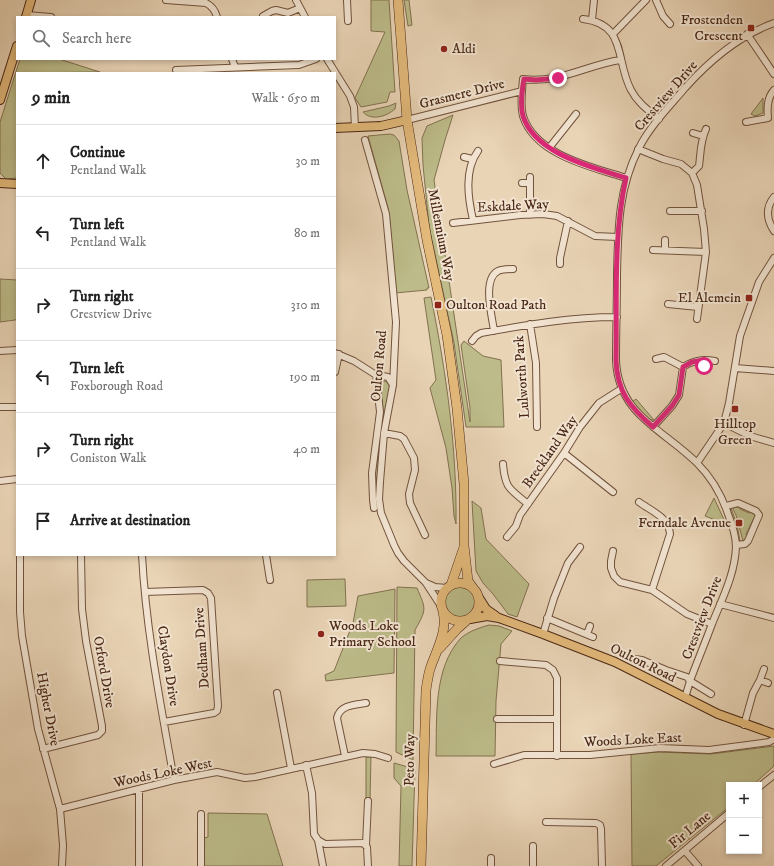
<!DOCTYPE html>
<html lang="en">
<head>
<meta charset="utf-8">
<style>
  :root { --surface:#fff; --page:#f6f6f6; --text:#222; --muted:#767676; --line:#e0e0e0 }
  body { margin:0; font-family:"IM FELL DW Pica",serif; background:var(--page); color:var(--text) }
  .controls { position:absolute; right:12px; bottom:12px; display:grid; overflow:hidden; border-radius:0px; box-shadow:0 2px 6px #0003 }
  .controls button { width:36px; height:36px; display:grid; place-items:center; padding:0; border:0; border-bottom:1px solid var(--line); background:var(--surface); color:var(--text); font:20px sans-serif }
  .stop { position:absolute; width:12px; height:12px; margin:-9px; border:3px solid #db2777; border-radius:50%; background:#fff }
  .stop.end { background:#db2777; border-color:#fff; box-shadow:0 1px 4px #0008 }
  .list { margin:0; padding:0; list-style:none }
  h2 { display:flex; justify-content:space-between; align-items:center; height:52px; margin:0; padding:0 16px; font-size:17px }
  h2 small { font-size:13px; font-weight:400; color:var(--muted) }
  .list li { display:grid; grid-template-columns:26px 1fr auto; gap:12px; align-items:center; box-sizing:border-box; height:72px; padding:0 16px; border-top:1px solid var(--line) }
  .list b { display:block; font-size:15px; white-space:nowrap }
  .list p { margin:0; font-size:13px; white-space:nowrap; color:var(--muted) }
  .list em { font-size:13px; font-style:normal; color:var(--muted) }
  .icon { flex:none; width:22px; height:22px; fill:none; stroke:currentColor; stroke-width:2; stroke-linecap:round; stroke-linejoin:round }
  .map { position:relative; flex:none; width:774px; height:866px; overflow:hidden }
  .search { position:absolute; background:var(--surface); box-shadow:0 2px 6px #0003; left:16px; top:16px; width:320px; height:44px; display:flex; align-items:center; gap:10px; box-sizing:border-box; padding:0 14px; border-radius:0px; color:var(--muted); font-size:15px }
  .panel { position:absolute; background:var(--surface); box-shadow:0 2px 6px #0003; left:16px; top:72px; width:320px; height:484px; border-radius:0px }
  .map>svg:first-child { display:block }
</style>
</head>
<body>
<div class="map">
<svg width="774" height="866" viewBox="0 0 774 866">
  <rect width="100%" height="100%" fill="#e9d4b6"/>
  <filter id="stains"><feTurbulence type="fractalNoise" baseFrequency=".005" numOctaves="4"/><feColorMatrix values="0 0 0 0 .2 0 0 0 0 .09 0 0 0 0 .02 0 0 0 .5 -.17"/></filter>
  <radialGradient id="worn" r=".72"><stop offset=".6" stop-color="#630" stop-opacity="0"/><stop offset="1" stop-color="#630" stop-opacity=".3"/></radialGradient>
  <path fill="#bcbb89" stroke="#82714f" d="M 371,0 L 389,0 L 395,92 L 390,92 L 387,102 L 361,107 L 355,98 L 385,32 L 371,31 Z
    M 404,0 L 409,0 L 412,25 L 408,26 Z
    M 20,59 L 59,59 L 100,72 L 17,73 L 17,178 L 6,179 L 0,173 L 0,122 Z
    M 763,98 L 763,113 L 755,116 L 751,114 Z
    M 396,103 L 395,109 C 386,117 371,121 363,112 L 389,106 Z
    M 453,115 L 445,140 L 434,180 L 470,422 L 470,408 L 461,345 L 464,341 L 483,356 L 501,360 L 504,427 L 466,427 L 454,343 L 429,226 L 423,165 L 422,138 L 427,126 Z
    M 390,134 L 394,135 L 399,141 L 407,190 L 429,288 L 427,288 L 427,290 L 395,293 L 390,222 L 388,208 L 368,136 Z
    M 0,279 L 17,280 L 17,319 L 15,320 L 0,322 Z
    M 431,297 C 446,371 457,448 456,524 L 454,516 L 452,488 L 446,448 L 430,388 L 436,380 L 424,298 Z
    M 385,381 L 388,383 L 390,387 C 383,429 376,466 378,508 L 377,508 L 374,472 L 383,413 L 380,386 L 382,382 Z
    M 636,399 L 654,420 C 645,421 638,409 632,402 Z
    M 714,498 L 726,524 L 705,516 Z
    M 472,501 L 481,508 L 486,539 L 529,584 L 517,617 L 508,614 L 493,594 L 483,583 L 476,571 Z
    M 733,505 L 740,506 L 740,509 L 749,513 L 752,512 L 755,516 L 746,534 L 747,537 L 743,541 L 736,515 L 733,509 Z
    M 731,508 L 737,524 L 740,541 L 738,539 L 730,511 Z
    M 345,579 L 346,606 L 307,607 L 307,580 Z
    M444 602a16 16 0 1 1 32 0a16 16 0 1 1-32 0Z
    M 397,587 L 417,588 C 426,609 427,609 415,630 L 413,760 L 396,752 Z
    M 395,589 L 394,673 L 326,681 L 325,675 L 334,671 L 353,623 L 358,596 Z
    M 489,625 L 499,626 L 512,631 L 501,644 L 496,701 L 495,756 L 436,756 C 437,718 433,668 461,638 C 469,631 479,628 489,625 Z
    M 774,746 L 774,766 L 753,785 L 729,785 L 729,807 L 656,866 L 632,866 L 631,754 L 659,752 L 711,754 Z
    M 366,757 L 371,757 L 370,799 L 366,798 Z
    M 394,763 L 415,769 L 412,866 L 399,866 L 401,786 L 394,778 Z
    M 208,813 L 267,814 L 283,866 L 204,866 L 204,838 L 208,837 Z"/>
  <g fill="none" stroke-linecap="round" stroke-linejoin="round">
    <defs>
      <path id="minor" d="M 166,0 L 206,3 C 212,6 215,10 217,17
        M 296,0 L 305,17
        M 347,0 L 348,21
        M 656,0 L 663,16 L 670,24
        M 27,15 L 51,17
        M 263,16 L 272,11 L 276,10 L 288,13 L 300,8
        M 583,19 C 627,24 615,60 631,90 C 637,102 648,110 659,119
        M 592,20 L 594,0
        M 613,34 L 646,0
        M 747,34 L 774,74
        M 232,59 L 235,67
        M 327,59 L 350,96 L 354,107 L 355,128
        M 620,60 C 587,65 558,84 523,79 C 522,90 520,105 523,116 C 535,155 592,167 626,178
        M 176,70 L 299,65 L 316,59
        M 407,120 L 522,91
        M 746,122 L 768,118 C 767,108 767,98 774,90
        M 693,133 L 703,136
        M 365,140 L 386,214 L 396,322 L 393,385 L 384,433 L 380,482 L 379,499 L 381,513 L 394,545 L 398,553 L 404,561 L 426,583 L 441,606
        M 549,148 L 576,114
        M 638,149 L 663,159 L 681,164 L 692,173 L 697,185 L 704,229 L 706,252 L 697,319
        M 464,157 L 472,159
        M 692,173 L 699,166 C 701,152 700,142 706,129
        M 522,183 L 530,183
        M 774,197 C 765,208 767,220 774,231
        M 670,211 L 702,211
        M 530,215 L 530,177
        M 473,220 C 468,198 464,170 478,151
        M 453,223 L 520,215 L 543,214 L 557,216 L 595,236 L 618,237
        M 653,250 L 706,252
        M 665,250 L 665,240
        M 560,264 L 560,258 L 568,221
        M 668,304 L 698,307
        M 530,324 L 536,363 L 537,427
        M 494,331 C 492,316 482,279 498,271 C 503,269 508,269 513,269
        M 472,341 L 476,336 L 481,333 C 526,325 571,317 617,317
        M 0,351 L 17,350
        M 335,353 L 354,361 L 376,375 L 388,377 L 393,385
        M 656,359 L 664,357 L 683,367 C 694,360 703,359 715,361
        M 735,368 L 774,371
        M 335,372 L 339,354
        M 0,407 L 17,407
        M 724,423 L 750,436 L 774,443
        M 653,427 L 672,406 L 679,395 L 683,367
        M 384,433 L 400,436 L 404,439 L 414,458 L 415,470 L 409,494 L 410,503 L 425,535
        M 564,453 L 613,492
        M 697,463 L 724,423 L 729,403 L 740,336 L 759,282 L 774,258
        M 503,464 C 505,489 510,489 528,504
        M 0,481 L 17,479
        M 639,502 C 651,511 669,517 670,534 L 652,590
        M 726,506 L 738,503 L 756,511 L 759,515 L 748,541 L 745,544 L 736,545
        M 374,508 L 373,500 L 372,473 L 380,412 L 376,375
        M 507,537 L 516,526 L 520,515 L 564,453 L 580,427 L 599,403 L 621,389
        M 613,551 L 611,561 L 611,568 L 614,576 L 620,582 L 652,590 L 687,614 L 712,624
        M 20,555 L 20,612 L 22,636 L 38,729 L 60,809 L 63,845 L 62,866
        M 142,555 C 146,631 161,706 174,780
        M 266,555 L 270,580
        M 426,583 L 435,587 L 447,588
        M 145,592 L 203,590 L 208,593 L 211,598 L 218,706 L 217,711 L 214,713 L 164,722
        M 720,604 L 774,618
        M 547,618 L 593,637
        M 543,634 L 554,598 L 568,563 L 580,547
        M 587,634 L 590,626
        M 635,659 L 642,660 L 666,670 L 687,677 L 690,681 L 711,694
        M 500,661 L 546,665 L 553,670 L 557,678 L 557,756
        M 760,680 L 768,683
        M 277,693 L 291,768
        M 685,698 L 690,681 C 697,662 705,643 712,624 C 722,599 735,574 736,547 C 736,536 732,524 728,514 C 722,496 711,477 697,463 C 663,429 618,415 616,360 C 616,332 617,304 617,275 C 618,230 618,189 639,148 C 650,126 669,107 685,88 C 710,60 738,36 774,23
        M 497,719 L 557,719
        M 744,725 L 753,693 L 760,680 L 764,669
        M 43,749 L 98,735 L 102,731 L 102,726 L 86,641 L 82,609 L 81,555
        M 345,756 L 337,718 C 340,705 354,705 366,703
        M 494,764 L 524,755 L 590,755 L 660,748 L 709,750 L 769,742 L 774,739
        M 306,765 L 312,793 L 314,834 L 318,840 L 323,866
        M 759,787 L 774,775
        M 60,809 L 174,780 L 217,772 L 245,778 L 255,777 L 363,753 L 375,754 L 388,758
        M 201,814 L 201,866
        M 546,822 L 596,823 L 600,825 L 601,829 L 602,866
        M 318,840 L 325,844 L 363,843 L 367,847 L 368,866
        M 366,845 L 368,801
        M 533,846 L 533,866
        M 685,851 L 698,866
        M 491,858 L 491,866
        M 139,866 L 139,789
        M 666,866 L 729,813"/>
      <path id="major" d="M 26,17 L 31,0
        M 0,100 L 17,46
        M 335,128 L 381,126 L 407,120
        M 0,183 L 17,184
        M 479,598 L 486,609 L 496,616
        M 470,619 L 487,616 L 499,618 L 543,634 L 615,662 L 718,714 L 774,734"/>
      <path id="highway" d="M 398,0 L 407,120 L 427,240 L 447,335 L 457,408 L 464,484 L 464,546 L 468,581 L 473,588
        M441 602a19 19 0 1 1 38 0a19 19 0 1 1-38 0Z
        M 451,585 L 464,547
        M 439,649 L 457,629 L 466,621
        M 421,866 L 426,690 C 427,683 428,676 430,669 C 436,651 448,631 443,612"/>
    </defs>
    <use href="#minor" stroke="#71523d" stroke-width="8"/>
    <use href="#major" stroke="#492715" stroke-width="10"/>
    <use href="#highway" stroke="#492715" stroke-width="10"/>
    <use href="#minor" stroke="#f1e3d0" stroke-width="6"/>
    <use href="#major" stroke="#e4ba7b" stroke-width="8"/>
    <use href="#highway" stroke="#e4ba7b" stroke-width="9"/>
  </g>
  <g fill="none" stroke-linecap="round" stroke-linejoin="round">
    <path stroke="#db2777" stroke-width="5" d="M 558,78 L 536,80 L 524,79 C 522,90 520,105 523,116 C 535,154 592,167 626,178 C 613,236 617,301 616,360 C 617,392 630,407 653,427 L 672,406 L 679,395 L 683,367 L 692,362 L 704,360 L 704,366"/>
  </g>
  <g fill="#8f2418" stroke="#f1e3d0" stroke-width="1.5">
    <rect x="747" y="24" width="8" height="8" rx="2"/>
    <circle cx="444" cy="49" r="4"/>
    <rect x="745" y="294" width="8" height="8" rx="2"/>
    <rect x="434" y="301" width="8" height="8" rx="2"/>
    <rect x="731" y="405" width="8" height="8" rx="2"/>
    <rect x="735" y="519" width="8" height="8" rx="2"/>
    <circle cx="321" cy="634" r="4"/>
  </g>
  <g text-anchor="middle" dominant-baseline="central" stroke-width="4" stroke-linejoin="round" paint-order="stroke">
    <g font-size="14" fill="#492715" stroke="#f1e3d0" text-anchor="end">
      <text x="743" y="20">Frostenden<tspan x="743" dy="16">Crescent</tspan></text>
      <text x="452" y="49" text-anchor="start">Aldi</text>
      <text x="741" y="298">El Alemein</text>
      <text x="446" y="305" text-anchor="start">Oulton Road Path</text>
      <text x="735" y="424" text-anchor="middle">Hilltop<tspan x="735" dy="16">Green</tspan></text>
      <text x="731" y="523">Ferndale Avenue</text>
      <text x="329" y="626" text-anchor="start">Woods Loke<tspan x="329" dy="16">Primary School</tspan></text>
    </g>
    <g font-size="14" fill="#492715" stroke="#f1e3d0">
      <text transform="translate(462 94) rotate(-14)">Grasmere Drive</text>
      <text transform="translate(666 96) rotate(-49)">Crestview Drive</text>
      <text transform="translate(513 206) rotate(-3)">Eskdale Way</text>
      <text transform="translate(441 235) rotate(79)">Millennium Way</text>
      <text transform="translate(379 366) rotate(-85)">Oulton Road</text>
      <text transform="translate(522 377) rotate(-94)">Lulworth Park</text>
      <text transform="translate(550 452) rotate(-55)">Breckland Way</text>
      <text transform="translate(702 618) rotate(-69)">Crestview Drive</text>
      <text transform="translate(202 648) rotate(-94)">Dedham Drive</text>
      <text transform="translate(643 663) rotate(26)">Oulton Road</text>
      <text transform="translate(168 666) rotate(81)">Claydon Drive</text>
      <text transform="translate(104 672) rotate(80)">Orford Drive</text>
      <text transform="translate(48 709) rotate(79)">Higher Drive</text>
      <text transform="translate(633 740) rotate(-3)">Woods Loke East</text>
      <text transform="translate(410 760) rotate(-89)">Peto Way</text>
      <text transform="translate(163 773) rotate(-12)">Woods Loke West</text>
      <text transform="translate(690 830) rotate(-40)">Fir Lane</text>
    </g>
  </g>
  <rect width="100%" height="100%" filter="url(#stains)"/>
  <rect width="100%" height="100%" fill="url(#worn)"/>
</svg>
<div class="controls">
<button>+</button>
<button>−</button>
</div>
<div class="stop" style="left:704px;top:366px"></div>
<div class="stop end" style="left:558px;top:78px"></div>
<div class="search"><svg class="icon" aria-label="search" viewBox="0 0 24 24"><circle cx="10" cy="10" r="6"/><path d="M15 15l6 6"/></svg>Search here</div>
<section class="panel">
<h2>9 min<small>Walk · 650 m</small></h2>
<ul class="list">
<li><svg class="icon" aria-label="ahead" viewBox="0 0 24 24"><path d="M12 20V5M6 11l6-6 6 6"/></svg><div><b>Continue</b><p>Pentland Walk</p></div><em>30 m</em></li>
<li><svg class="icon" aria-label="left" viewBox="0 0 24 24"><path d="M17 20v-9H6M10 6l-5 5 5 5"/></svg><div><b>Turn left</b><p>Pentland Walk</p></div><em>80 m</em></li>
<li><svg class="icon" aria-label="right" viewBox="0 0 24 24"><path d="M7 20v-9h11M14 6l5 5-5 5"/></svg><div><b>Turn right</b><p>Crestview Drive</p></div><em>310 m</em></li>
<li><svg class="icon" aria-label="left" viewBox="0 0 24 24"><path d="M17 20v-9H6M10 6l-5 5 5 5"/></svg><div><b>Turn left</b><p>Foxborough Road</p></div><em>190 m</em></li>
<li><svg class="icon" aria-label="right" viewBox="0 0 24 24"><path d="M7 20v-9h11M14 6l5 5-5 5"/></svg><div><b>Turn right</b><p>Coniston Walk</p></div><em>40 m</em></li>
<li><svg class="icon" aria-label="arrive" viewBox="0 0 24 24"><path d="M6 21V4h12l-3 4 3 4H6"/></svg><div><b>Arrive at destination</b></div></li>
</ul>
</section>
</div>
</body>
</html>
